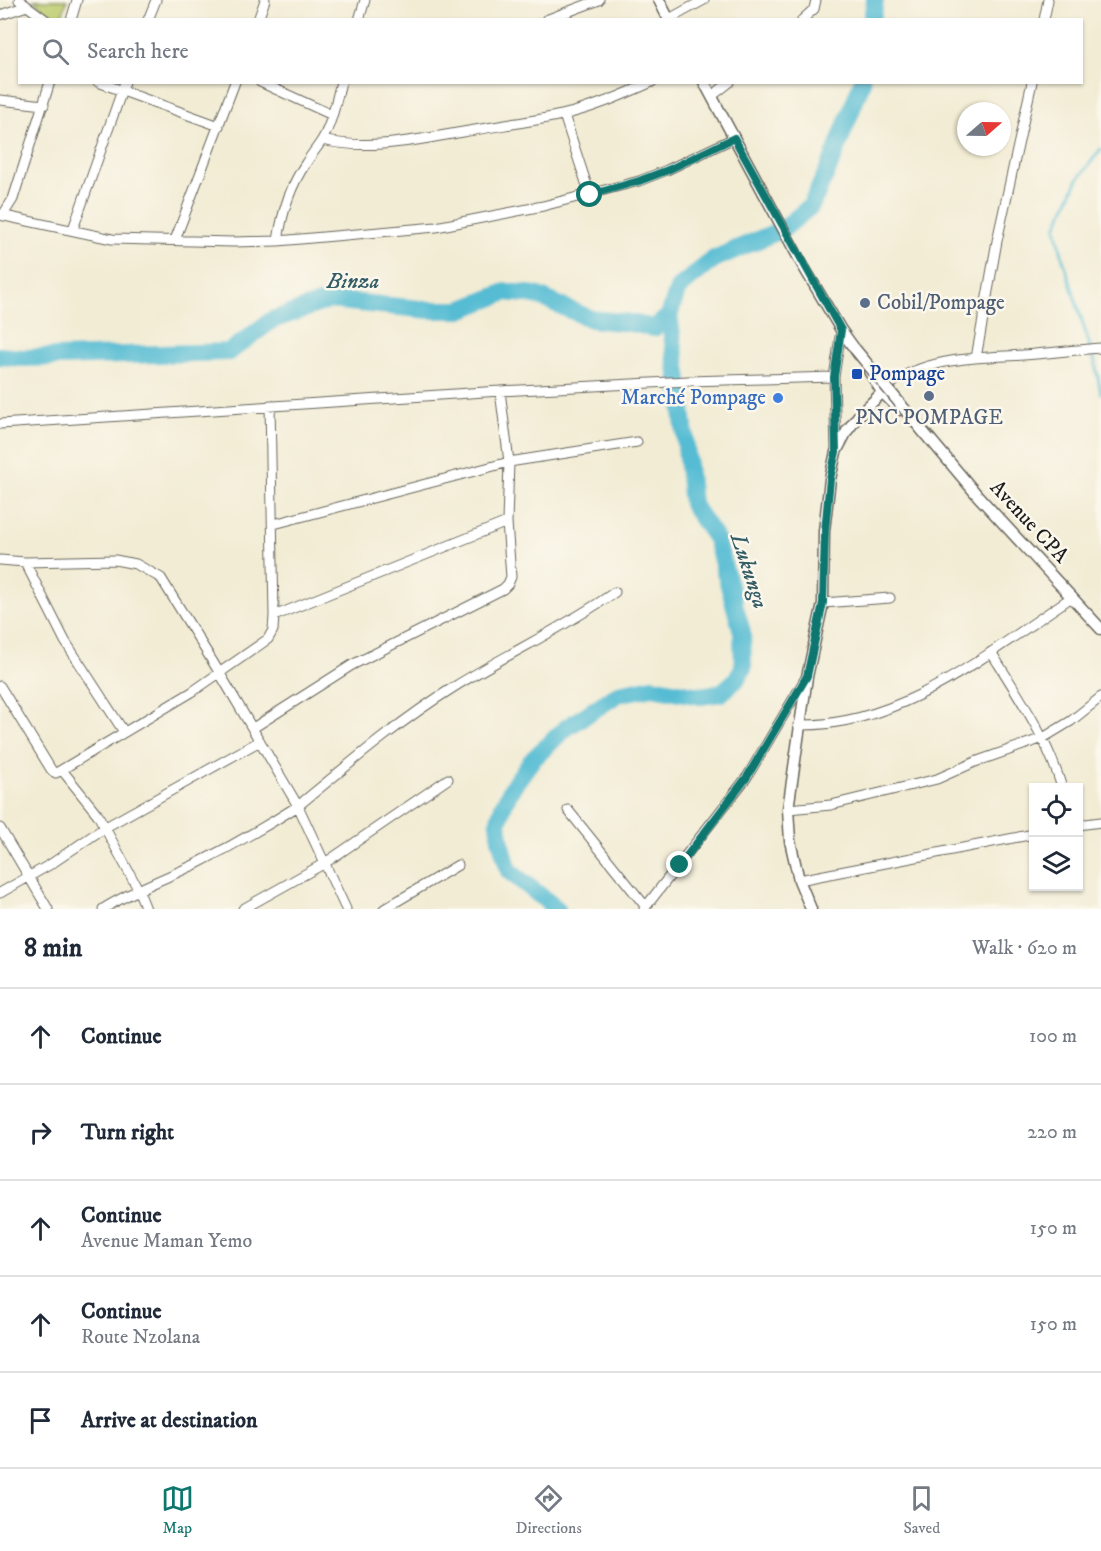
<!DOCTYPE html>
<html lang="en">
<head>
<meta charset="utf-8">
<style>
  :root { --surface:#fff; --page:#f2f2f3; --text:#1f2937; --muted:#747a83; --line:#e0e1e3; --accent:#0f766e }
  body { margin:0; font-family:"IM FELL DW Pica",serif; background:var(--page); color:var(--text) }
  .controls { position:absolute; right:18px; bottom:18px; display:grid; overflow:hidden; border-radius:0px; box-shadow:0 2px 4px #0004 }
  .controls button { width:54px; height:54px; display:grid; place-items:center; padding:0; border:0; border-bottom:2px solid var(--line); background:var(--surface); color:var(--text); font:30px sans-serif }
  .compass { position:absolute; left:957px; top:102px; width:54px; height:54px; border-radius:50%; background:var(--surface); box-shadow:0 2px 4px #0004; rotate:70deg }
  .stop { position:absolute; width:18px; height:18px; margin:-14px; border:4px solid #0f766e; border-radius:50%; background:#fff }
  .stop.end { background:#0f766e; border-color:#fff; box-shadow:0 2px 6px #0008 }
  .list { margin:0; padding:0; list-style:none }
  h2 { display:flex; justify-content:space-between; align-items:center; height:78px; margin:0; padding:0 24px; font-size:26px }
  h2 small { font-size:20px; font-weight:400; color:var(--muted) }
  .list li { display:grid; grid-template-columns:39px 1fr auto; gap:18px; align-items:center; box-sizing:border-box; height:96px; padding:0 24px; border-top:2px solid var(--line) }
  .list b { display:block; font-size:22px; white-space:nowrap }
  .list p { margin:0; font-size:20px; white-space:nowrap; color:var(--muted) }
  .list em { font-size:20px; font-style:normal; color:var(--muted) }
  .icon { flex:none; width:33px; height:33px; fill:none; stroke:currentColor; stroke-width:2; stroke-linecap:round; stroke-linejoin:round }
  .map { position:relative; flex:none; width:1101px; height:909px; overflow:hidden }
  .search { position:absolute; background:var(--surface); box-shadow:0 2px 4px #0004; left:18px; right:18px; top:18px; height:66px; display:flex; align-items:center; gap:15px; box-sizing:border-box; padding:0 21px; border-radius:0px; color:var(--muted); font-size:22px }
  .sheet { height:558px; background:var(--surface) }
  nav { display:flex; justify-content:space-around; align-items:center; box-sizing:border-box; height:84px; border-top:2px solid var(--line); background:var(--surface); font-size:16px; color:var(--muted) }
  nav a { display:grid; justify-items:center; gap:3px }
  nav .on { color:var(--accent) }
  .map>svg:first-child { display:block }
</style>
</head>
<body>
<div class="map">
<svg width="1101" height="909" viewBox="0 0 1101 909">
  <rect width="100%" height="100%" fill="#fbf7ec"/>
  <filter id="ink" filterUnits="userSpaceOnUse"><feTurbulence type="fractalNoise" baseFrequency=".0167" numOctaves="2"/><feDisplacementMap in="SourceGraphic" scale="12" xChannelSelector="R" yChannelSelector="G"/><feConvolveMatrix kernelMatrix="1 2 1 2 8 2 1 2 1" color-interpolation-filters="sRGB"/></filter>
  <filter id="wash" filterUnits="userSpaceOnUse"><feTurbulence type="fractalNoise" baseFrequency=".008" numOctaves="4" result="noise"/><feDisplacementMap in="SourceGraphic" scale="24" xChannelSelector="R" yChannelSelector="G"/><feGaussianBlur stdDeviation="1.35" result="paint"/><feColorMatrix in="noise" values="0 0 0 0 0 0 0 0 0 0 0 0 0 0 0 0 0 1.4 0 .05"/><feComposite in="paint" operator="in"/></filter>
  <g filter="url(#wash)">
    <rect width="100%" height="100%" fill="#f2ecd4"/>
    <path fill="#bdcd6f" stroke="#6c7446" stroke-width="1.5" d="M 34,0 L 67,0 L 61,19 L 53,19 Z"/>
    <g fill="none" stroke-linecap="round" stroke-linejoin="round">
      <path stroke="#55bcd3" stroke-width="3" d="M 1101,149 L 1078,179 L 1056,227 L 1063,259 L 1095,363 L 1101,393"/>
      <path stroke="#55bcd3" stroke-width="18" d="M 872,20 L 875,0
        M 0,356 L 23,358 L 229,352 L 272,320 L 329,300 L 430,310 L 460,310 L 506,292 L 536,295 L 591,319 L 631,323 L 654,328 L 669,316
        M 557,909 L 509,871 L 500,839 L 498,823 L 503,806 L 513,786 L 532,760 L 566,728 L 618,694 L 652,687 L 700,696 L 721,693 L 736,680 L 743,668 L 742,632 L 716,539 L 692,504 L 679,380 L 669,316 L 678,288 L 714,259 L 783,229 L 811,206 L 834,156 L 862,82"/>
    </g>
  </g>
  <g filter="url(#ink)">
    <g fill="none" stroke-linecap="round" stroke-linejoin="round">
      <defs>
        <path id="minor" d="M 19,0 L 46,20
          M 0,15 L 27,6
          M 669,19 L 704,0
          M 71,20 L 77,0
          M 148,20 L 156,0
          M 258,20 L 265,0
          M 359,20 L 365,0
          M 546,20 L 599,0
          M 802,20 L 814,9 L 816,0
          M 1044,20 L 1048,0
          M 98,82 L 219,126
          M 260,82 L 332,115
          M 712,96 L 730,82
          M 0,100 L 44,105
          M 564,115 L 590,195
          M 322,140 C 368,151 417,140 463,132 C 496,126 529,122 562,115 C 593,108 623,95 652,82
          M 0,215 L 112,239 L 233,242 L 278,241 L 436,227 L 543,206 L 639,181 L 667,170 L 734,138
          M 3,215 L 13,199 L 50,82
          M 73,229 L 125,82
          M 175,240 L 235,82
          M 278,241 C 282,213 290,186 306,163 C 311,155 317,148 322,140 C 332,123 336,101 341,82
          M 976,358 L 997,241 L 1032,82
          M 891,384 C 927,357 979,358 1023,355 C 1049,353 1075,350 1101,348
          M 0,424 L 500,391 L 688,381 L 834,377
          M 836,452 L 834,377 L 841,330
          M 274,524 L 509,462 L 637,442
          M 0,560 L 25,562 L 115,560 L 136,564 L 161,578 L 219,672 L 298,806 L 346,909
          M 25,562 L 65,641 L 124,732
          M 823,603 L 890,598
          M 274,616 L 507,522
          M 991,652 C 1018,695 1048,739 1062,788
          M 0,686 L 52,771 L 56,773 L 192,692 L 268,639 L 273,630 L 274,616 L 270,405
          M 798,725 C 903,727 988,652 1072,597
          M 253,728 L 352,665 L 503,589 L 508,584 L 511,577 L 507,522 L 509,462 L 500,391
          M 62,770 L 98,815 L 138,889 L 146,909
          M 788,809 L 831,805 L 937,779 L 975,762 L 1043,738 L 1071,721 L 1101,697
          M 568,810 L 646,907
          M 1078,825 L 1101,822
          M 0,828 L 48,909
          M 799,880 L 1034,834
          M 0,893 L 51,864 L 104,828 L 260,741
          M 103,909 C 133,890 164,879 196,864 C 230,847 265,827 298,806 C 349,764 398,722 454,687 C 507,654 564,628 615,592
          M 243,909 L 325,863 L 448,779
          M 384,909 L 458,865
          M 644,909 L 747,777 L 805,679"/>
        <path id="tertiary" d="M 659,0 L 669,20
          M 704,82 L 802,264 L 841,330 L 859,355
          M 869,371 L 882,392 L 900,410
          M 925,433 L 978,496 L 1101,629
          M 811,909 L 799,880 L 790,841 L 788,809 L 807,677 L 823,603 L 824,531 L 830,479 L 836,452 L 847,431 L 859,415 L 891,384"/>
      </defs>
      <use href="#minor" stroke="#67655c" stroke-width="11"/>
      <use href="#tertiary" stroke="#67655c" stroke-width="13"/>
      <use href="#minor" stroke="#fff" stroke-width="9"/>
      <use href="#tertiary" stroke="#fff" stroke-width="10"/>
      <defs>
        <path id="tertiary-bridge" d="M 855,349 L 930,440"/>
      </defs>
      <use href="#tertiary-bridge" stroke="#67655c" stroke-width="13" stroke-linecap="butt"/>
      <use href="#tertiary-bridge" stroke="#fff" stroke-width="10"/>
    </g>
  </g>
  <g fill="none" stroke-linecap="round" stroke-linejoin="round" filter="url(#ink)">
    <path stroke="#0f766e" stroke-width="8" d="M 590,195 L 639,181 L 668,170 L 734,138 L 841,330 L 834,377 L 836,452 L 830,479 L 825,531 L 823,603 L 807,676 L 747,777 L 680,865"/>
  </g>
  <g fill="#5c6f8a" stroke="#fbf7ec" stroke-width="2">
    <circle cx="865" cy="303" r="6"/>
    <circle cx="929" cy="396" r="6"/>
  </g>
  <rect fill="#1a4fb4" stroke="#fbf7ec" stroke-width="2" x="851" y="368" width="12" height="12" rx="3"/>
  <circle fill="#3f7fe0" stroke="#fbf7ec" stroke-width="2" cx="778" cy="398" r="6"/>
  <g text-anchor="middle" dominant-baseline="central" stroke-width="5" stroke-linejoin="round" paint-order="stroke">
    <g font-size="21" fill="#4e5e75" stroke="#fbf7ec" text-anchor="start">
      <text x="877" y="303">Cobil/Pompage</text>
      <text x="929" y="418" text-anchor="middle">PNC POMPAGE</text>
    </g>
    <g font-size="21" fill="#164399" stroke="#fbf7ec" text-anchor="start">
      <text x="869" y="374">Pompage</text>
    </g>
    <g font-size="21" fill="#366cbe" stroke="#fbf7ec" text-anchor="end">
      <text x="766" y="398">Marché Pompage</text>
    </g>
    <g font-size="21" fill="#1c1c1c" stroke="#fbf7ec">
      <text transform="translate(1029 522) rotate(47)">Avenue CPA</text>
    </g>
    <g font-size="22" font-style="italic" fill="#335c65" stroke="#fbf7ec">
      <text x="353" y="281">Binza</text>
      <text transform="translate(749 571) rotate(72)">Lukunga</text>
    </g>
  </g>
</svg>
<div class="controls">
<button><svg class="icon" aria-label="locate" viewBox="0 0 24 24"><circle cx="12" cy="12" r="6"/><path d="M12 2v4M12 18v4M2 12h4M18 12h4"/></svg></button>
<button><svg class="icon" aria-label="layers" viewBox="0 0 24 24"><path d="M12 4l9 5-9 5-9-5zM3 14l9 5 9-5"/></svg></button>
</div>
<svg class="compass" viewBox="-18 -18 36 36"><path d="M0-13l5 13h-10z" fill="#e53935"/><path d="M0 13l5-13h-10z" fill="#747a83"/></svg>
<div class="stop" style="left:590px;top:195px"></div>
<div class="stop end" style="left:680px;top:865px"></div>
<div class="search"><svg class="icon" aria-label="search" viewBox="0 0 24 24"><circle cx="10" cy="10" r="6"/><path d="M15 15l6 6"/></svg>Search here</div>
</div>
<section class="sheet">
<h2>8 min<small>Walk · 620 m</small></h2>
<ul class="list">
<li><svg class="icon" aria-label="ahead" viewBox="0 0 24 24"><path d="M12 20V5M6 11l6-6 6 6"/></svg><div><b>Continue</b></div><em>100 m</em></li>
<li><svg class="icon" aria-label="right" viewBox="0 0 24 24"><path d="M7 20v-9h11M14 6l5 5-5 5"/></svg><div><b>Turn right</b></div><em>220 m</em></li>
<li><svg class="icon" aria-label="ahead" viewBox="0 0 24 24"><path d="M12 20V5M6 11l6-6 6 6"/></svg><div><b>Continue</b><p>Avenue Maman Yemo</p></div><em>150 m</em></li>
<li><svg class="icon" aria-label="ahead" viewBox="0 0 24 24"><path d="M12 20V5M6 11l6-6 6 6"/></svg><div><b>Continue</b><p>Route Nzolana</p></div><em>150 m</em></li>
<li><svg class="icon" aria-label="arrive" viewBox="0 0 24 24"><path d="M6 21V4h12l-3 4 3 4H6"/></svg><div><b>Arrive at destination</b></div></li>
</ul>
</section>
<nav>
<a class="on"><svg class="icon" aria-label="map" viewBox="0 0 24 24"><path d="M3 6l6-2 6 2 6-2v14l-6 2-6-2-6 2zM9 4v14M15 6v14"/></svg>Map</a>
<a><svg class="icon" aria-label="directions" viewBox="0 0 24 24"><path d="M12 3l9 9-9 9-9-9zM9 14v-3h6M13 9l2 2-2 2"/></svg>Directions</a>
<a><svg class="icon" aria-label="saved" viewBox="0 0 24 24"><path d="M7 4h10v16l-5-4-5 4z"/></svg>Saved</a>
</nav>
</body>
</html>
